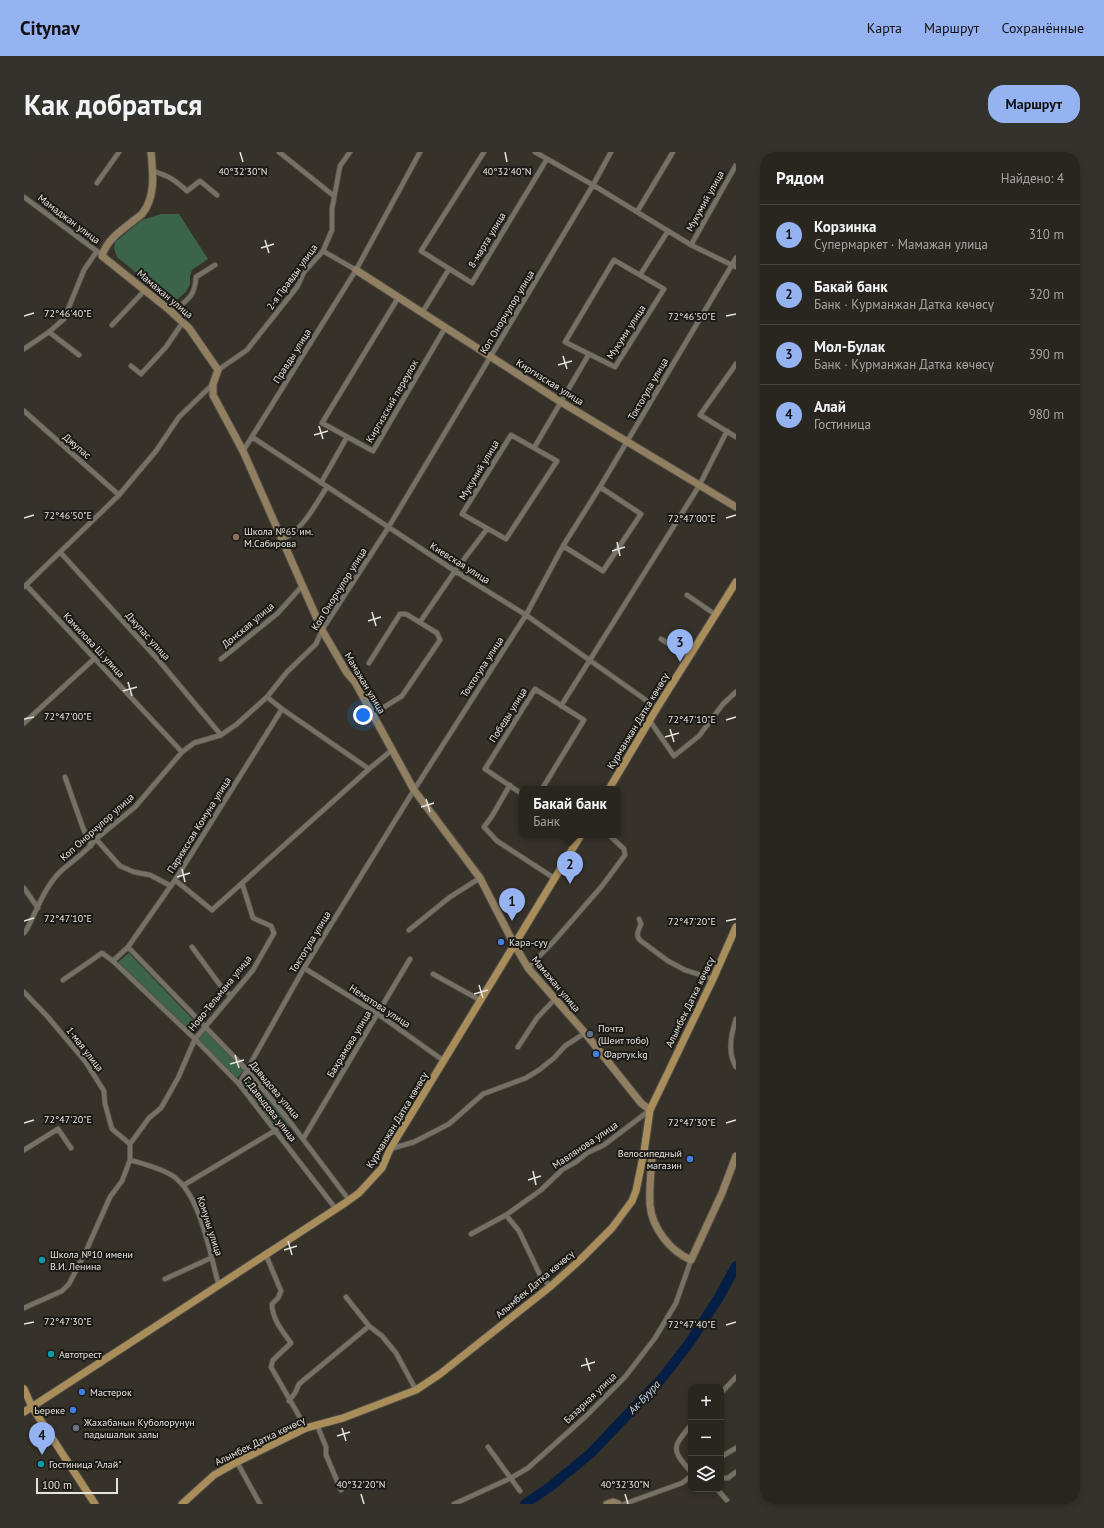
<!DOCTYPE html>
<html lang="ru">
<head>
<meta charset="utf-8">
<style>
  :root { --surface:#28261f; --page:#34322c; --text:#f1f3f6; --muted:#a5a5a4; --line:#44433d; --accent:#95b2f1 }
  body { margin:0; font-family:"PT Sans",sans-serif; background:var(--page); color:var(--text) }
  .controls { position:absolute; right:12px; bottom:12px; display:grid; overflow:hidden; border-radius:8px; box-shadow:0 2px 6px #0003 }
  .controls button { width:36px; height:36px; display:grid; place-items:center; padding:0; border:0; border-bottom:1px solid var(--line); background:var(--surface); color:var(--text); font:20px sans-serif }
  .scale { position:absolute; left:12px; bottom:10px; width:82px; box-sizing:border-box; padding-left:4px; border:2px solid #e6e3dd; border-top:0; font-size:11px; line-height:14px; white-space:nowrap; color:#e6e3dd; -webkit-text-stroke:3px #1c1a16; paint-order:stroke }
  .you { position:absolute; left:339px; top:563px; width:14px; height:14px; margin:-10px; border:3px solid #fff; border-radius:50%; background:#1a73e8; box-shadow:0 0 0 6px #1a73e833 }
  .badge { display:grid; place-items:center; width:26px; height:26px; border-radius:50%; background:var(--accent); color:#111; font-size:13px; font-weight:700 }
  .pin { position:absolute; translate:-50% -33px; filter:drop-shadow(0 1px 2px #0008) }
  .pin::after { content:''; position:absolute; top:21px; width:14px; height:12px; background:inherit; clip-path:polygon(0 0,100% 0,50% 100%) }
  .popup { position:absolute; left:495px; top:634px; width:102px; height:52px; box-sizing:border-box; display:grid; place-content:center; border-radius:8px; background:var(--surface); filter:drop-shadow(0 1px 3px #0005); font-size:13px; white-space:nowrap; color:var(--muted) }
  .popup b { font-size:15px; color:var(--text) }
  .popup::after { content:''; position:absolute; left:50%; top:100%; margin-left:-8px; border:8px solid transparent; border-top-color:var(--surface) }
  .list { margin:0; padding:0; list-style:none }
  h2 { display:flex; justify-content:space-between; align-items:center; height:52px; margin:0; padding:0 16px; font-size:17px }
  h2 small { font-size:13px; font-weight:400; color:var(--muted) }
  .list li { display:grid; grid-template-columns:26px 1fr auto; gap:12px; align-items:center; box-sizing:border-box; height:60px; padding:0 16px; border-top:1px solid var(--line) }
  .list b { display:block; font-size:15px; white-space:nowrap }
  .list p { margin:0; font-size:13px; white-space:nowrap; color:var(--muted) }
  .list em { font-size:13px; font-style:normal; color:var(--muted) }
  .icon { flex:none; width:22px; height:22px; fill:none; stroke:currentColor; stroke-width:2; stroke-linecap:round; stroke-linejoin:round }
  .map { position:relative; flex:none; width:712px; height:1352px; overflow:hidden; border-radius:16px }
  header { display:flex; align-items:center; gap:24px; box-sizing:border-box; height:56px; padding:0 20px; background:var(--accent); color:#111 }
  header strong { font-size:19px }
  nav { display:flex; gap:22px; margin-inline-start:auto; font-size:14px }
  .intro { display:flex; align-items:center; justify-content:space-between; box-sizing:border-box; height:96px; padding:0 24px }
  h1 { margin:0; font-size:28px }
  .button { padding:10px 18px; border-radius:16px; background:var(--accent); color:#111; font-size:14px; font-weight:700 }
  main { display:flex; gap:24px; padding:0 24px }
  aside { flex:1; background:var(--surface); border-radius:16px; box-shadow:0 2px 6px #0003 }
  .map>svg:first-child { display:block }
</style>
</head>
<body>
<header>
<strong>Citynav</strong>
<nav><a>Карта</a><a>Маршрут</a><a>Сохранённые</a></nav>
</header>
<div class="intro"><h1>Как добраться</h1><a class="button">Маршрут</a></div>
<main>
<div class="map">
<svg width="712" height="1352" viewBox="0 0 712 1352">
  <rect width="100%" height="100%" fill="#363229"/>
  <path fill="#3b644a" d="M 137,62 L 155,62 L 184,107 L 168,118 L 166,124 L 166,132 L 162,140 L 149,151 L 93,105 L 90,96 L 91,90 L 118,68 Z
    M 105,801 L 176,875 L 169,882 L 94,810 Z
    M 182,878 L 220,918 L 213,926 L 173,887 Z
    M 224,924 L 266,974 L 256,981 L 219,933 Z"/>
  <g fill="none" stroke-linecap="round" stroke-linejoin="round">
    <path stroke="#051e46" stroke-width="10" d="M 501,1352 L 527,1334 L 567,1301 L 639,1225 L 666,1190 L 695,1145 L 712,1114"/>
    <defs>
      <path id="street" d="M 255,0 L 310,44
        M 460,0 L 397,99 L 448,131 L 523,7
        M 511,0 L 569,33 L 667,93 L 712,115
        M 129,19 C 145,24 151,28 163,39 L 176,29 L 193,43
        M 73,31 L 95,0
        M 0,45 L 74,100
        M 613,60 L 649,0
        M 667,93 L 712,13
        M 299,99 L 332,118
        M 590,108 L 640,137 L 591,215 L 541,190 Z
        M 616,123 L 644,79
        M 374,146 L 298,271 L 349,299 L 421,176
        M 148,160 C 163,148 171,145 172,125 L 191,113
        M 398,161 L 425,117
        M 88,173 L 121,138
        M 25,180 L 55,203
        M 0,197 L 25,180 L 40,167 L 60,118 L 73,99
        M 712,212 L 676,263 L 712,285
        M 107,214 L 117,222 L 142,195 L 159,170
        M 194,218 L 223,198 L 273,135 L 280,120 L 299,99 L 308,78 L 308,57 L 316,14 L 326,0
        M 0,259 L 95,343
        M 487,283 L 533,309 L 482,387 L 438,362 Z
        M 228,285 L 431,419 L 502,463 L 633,556
        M 510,296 L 565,202
        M 219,299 L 332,118 L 396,0
        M 297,331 L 323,285
        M 258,388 C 281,375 289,356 303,335
        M 539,394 L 579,419 L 617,362 L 576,335
        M 36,400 L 136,510 L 197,583
        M 2,433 L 158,600
        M 0,435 L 95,343 L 132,299 L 155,265 L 189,232
        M 663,443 L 692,463
        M 396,470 L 431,419 L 463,377
        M 637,487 L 665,504
        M 197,507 L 254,461 L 278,434
        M 345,511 L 376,462 L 382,462 L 413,481 L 416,488 L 378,544 L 349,562
        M 243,545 L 258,557 L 345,617
        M 537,554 L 675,334 L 703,279
        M 626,569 L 650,604 L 675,584 L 699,552 L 712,540
        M 0,571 L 71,506
        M 41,625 L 59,676 L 67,694
        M 486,633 L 468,664 L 460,675 L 473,689 L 530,726
        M 498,642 L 461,617 L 511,537 L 560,568 L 518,637
        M 72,687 L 96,714 L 110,720 L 126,723 L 147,734
        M 151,728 L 188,758 L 345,617 L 368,598
        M 0,736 L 14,756
        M 615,767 L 617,772 C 614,779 611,784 617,789 L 644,809 L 661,818 L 689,827
        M 385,778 L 426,745 L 456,726
        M 0,781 L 3,777 C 13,758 21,734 37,719 C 49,708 63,700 72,687 L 111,655 L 158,600 L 170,591 L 197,583 L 213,572 L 243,545 L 263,520 L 292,492 L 298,478 L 364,376 L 569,33 L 587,0
        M 104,795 L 223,918 L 263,966 L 325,1048
        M 168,795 L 196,833 L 207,844
        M 89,809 L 104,795 L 151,728 L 258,557
        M 280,816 L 354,862 L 420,909
        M 504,816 L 530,789 L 578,734 L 601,703 L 600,697 L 585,683
        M 409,822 L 456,848
        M 39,828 L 78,801 L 89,809 L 171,887 L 215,932 L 312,1057
        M 0,840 L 23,864 L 61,909 L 80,939 L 81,952 L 88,977 L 106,992
        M 712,867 C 707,882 703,901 712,915
        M 494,895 L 513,866 L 531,847
        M 215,932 L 280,816 L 390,638 L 502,463 L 539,394 L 576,335 L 712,106
        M 279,987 L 386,807
        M 366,997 L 390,990 L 425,972 L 459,942 L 502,926 L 515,918 L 530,906 L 541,894 L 561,881
        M 0,998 L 34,977 L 47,996
        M 106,1008 C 120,1012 137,1016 149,1024 C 177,1043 186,1103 195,1134
        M 160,1033 L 252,978
        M 482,1063 L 495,1079 L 518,1127 L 527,1134
        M 447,1082 L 482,1063 L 517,1038 L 539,1017 L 552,1010 L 563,1001 L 580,993 L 626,958
        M 242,1103 L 257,1139 L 254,1146 L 248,1152 C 248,1167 259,1180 267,1191 L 249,1208 L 247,1215 L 282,1276
        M 141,1127 L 187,1106
        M 322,1145 L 345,1174 L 358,1184 L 372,1201 L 392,1238
        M 0,1156 L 38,1139 L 45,1132 L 62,1099 L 86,1045 L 98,1029 L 106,1008 L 106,992 L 125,966 L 137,956 L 154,926 L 171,887 L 229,818 L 250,781 L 247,774 L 229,766 L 218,731
        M 697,1241 L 712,1225
        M 265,1249 L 271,1241 L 275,1232 L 345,1174
        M 293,1273 L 302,1295 L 302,1303 L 317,1338
        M 667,1273 C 648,1296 647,1297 667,1320
        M 464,1295 L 496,1339
        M 697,1305 L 712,1296
        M 213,1310 L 236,1352
        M 697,1326 L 704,1326 L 712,1320
        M 693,1337 L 706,1352
        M 430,1352 L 487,1326 L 504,1316 L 561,1265 L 601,1225 L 631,1186 L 652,1151 L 667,1108
        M 600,1352 L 658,1331 L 667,1324"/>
      <path id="secondary" d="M 127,0 C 129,21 132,45 118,62 C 115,65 111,67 108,70 C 95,80 83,88 78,104 L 143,156 L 165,176 L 194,218 L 189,232 L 189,243 L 219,299 L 298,478 L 323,521 L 331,530 L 390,638 L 456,726 L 490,792 L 504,816 L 561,881 L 617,951 L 626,958
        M 332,118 L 537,250 L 712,355
        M 620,1000 L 628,1004 C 627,1020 625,1037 626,1053 C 628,1076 646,1099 667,1108 L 698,1041 L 712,1004
        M 583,1352 L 589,1350 L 594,1352"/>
      <path id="primary" d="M 585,637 L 633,556 L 712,430
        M 0,1237 L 8,1255 L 71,1352
        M 0,1260 L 321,1051 L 335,1041 L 358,1016 L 366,997 L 557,683
        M 158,1352 L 190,1323 L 213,1310 L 282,1276 L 319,1266 L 392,1238 L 416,1222 L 527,1134 L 556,1108 L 588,1076 L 608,1049 L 612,1039 L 620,1000 L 626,958 L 689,827 L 712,775"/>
    </defs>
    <use href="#street" stroke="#524e46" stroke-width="6"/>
    <use href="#secondary" stroke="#524e46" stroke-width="9"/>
    <use href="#primary" stroke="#524e46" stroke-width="9"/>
    <use href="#street" stroke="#767167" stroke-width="4.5"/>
    <use href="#secondary" stroke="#907f61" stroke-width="7"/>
    <use href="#primary" stroke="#a98e5c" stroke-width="7"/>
  </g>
  <path fill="none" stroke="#e6e3dd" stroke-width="1.5" d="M 216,0 L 219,10M 481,0 L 483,10M 241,88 L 245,101M 237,96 L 250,92M 0,164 L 10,161M 702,164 L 712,162M 539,204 L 543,217M 534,213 L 548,209M 295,274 L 299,287M 290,283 L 304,279M 0,366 L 10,363M 702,366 L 712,363M 593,390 L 596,404M 588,399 L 601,395M 348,460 L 352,474M 344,469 L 357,465M 104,530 L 108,544M 99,539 L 113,535M 0,567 L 10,565M 702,568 L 712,565M 646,577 L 650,590M 641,585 L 655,581M 402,647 L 406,660M 397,655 L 410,651M 158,717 L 161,730M 153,725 L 166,721M 0,769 L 10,766M 702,769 L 712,767M 455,833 L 459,846M 450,842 L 464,838M 211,903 L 215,916M 206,912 L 220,908M 0,971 L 10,968M 702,971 L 712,968M 509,1019 L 512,1033M 504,1028 L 517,1024M 264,1089 L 268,1103M 260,1098 L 273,1094M 0,1172 L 10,1170M 702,1173 L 712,1170M 562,1206 L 566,1219M 557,1214 L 571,1210M 318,1276 L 322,1289M 313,1284 L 326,1280M 337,1342 L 340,1352M 601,1342 L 604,1352"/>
  <circle fill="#8d6e63" stroke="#1c1a16" stroke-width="1.5" cx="212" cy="385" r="4"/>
  <g fill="#3f7fe0" stroke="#1c1a16" stroke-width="1.5">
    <circle cx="477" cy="790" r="4"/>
    <circle cx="572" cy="902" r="4"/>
    <circle cx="666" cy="1007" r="4"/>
    <circle cx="58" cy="1240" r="4"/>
    <circle cx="49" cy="1258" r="4"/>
  </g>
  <circle fill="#5c6f8a" stroke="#1c1a16" stroke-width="1.5" cx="566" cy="882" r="4"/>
  <g fill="#0f9aa8" stroke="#1c1a16" stroke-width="1.5">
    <circle cx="18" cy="1108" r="4"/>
    <circle cx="27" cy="1202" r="4"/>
    <circle cx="17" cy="1312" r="4"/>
  </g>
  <circle fill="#6b7280" stroke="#1c1a16" stroke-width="1.5" cx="52" cy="1276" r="4"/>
  <g text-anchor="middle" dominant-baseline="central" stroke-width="4" stroke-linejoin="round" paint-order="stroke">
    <g font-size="10" fill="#e6e3dd" stroke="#1c1a16">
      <text transform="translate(681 49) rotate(-61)">Мукумий улица</text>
      <text transform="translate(45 67) rotate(37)">Мамаджан улица</text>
      <text transform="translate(463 88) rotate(-59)">8-марта улица</text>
      <text transform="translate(268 125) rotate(-54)">2-я Правды улица</text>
      <text transform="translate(141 142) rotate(40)">Мамажан улица</text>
      <text transform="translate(483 160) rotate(-59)">Коп Онорчулор улица</text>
      <text transform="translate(602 180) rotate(-57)">Мукуми улица</text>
      <text transform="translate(268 204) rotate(-58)">Правды улица</text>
      <text transform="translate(526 230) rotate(32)">Киргизская улица</text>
      <text transform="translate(624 237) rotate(-60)">Токтогула улица</text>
      <text transform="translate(368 249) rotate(-60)">Киргизский переулок</text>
      <text transform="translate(53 294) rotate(41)">Джупас</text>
      <text transform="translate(455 318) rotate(-59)">Мукумий улица</text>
      <text transform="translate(436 411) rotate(32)">Киевская улица</text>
      <text transform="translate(315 437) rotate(-58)">Коп Онорчулор улица</text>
      <text transform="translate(224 473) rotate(-40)">Донская улица</text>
      <text transform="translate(124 484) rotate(48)">Джупас улица</text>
      <text transform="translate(70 493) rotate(47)">Камилова Ш. улица</text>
      <text transform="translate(458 515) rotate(-57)">Токтогула улица</text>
      <text transform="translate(341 531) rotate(59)">Мамажан улица</text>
      <text transform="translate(484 563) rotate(-58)">Победы улица</text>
      <text transform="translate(614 569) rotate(-59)">Курманжан Датка көчөсү</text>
      <text transform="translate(175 673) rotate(-58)">Парижская Комуна улица</text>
      <text transform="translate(73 675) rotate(-42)">Коп Онорчулор улица</text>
      <text transform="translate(286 790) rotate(-59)">Токтогула улица</text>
      <text transform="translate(532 832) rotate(50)">Мамажан улица</text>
      <text transform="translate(196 841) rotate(-51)">Ново-Тельмана улица</text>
      <text transform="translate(666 850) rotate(-64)">Алымбек Датка көчөсү</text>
      <text transform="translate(356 854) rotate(33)">Нематова улица</text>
      <text transform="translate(325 892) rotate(-59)">Бахрамова улица</text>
      <text transform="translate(61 897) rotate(52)">1-мая улица</text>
      <text transform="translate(251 938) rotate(50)">Давыдова улица</text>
      <text transform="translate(246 957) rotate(52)">Г. Давыдова улица</text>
      <text transform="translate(373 968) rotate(-59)">Курманжан Датка көчөсү</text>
      <text transform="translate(561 993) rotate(-34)">Мавлянова улица</text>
      <text transform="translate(186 1074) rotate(72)">Комуны улица</text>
      <text transform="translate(511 1132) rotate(-40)">Алымбек Датка көчөсү</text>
      <text transform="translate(566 1246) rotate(-44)">Базарная улица</text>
      <text transform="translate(236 1289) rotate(-26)">Алымбек Датка көчөсү</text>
    </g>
    <g font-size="10" fill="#e6e3dd" stroke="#1c1a16" text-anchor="start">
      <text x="220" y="379">Школа №65 им.<tspan x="220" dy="12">М.Сабирова</tspan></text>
      <text x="485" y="790">Кара-суу</text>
      <text x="574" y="876">Почта<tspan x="574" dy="12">(Шеит тобо)</tspan></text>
      <text x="580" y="902">Фартук.kg</text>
      <text x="658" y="1001" text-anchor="end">Велосипедный<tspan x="658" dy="12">магазин</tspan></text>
      <text x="26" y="1102">Школа №10 имени<tspan x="26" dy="12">В.И. Ленина</tspan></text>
      <text x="35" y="1202">Автотрест</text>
      <text x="66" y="1240">Мастерок</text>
      <text x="41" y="1258" text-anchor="end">Ьереке</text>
      <text x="60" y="1270">Жахабанын Куболорунун<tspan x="60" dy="12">падышалык залы</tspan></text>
      <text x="25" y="1312">Гостиница "Алай"</text>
    </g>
    <g font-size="11" font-style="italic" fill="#c6d8f5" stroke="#1c1a16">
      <text transform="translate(620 1245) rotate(-47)">Ак-Буура</text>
    </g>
  </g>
  <g font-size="10" text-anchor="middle" fill="#e6e3dd" stroke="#1c1a16" stroke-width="4" stroke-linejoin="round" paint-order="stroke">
    <text x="219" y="23">40°32'30"N</text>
    <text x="483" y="23">40°32'40"N</text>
    <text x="44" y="165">72°46'40"E</text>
    <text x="668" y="168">72°46'50"E</text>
    <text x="44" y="367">72°46'50"E</text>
    <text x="668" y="370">72°47'00"E</text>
    <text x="44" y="568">72°47'00"E</text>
    <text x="668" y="571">72°47'10"E</text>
    <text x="44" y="770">72°47'10"E</text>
    <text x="668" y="773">72°47'20"E</text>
    <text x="44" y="971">72°47'20"E</text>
    <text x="668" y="974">72°47'30"E</text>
    <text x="44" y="1173">72°47'30"E</text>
    <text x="668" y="1176">72°47'40"E</text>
    <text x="337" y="1336">40°32'20"N</text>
    <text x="601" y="1336">40°32'30"N</text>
  </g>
</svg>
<div class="controls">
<button>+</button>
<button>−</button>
<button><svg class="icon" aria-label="layers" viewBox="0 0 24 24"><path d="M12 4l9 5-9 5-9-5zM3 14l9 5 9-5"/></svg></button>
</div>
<div class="scale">100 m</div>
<div class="you"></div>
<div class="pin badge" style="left:488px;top:769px">1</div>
<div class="pin badge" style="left:546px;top:732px">2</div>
<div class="popup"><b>Бакай банк</b>Банк</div>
<div class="pin badge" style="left:656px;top:510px">3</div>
<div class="pin badge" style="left:18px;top:1303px">4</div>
</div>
<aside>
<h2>Рядом<small>Найдено: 4</small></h2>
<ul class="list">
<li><span class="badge">1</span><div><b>Корзинка</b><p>Супермаркет · Мамажан улица</p></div><em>310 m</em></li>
<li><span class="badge">2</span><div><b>Бакай банк</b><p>Банк · Курманжан Датка көчөсү</p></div><em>320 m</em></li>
<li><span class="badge">3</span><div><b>Мол-Булак</b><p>Банк · Курманжан Датка көчөсү</p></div><em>390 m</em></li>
<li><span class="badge">4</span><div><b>Алай</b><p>Гостиница</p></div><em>980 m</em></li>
</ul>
</aside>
</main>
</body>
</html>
